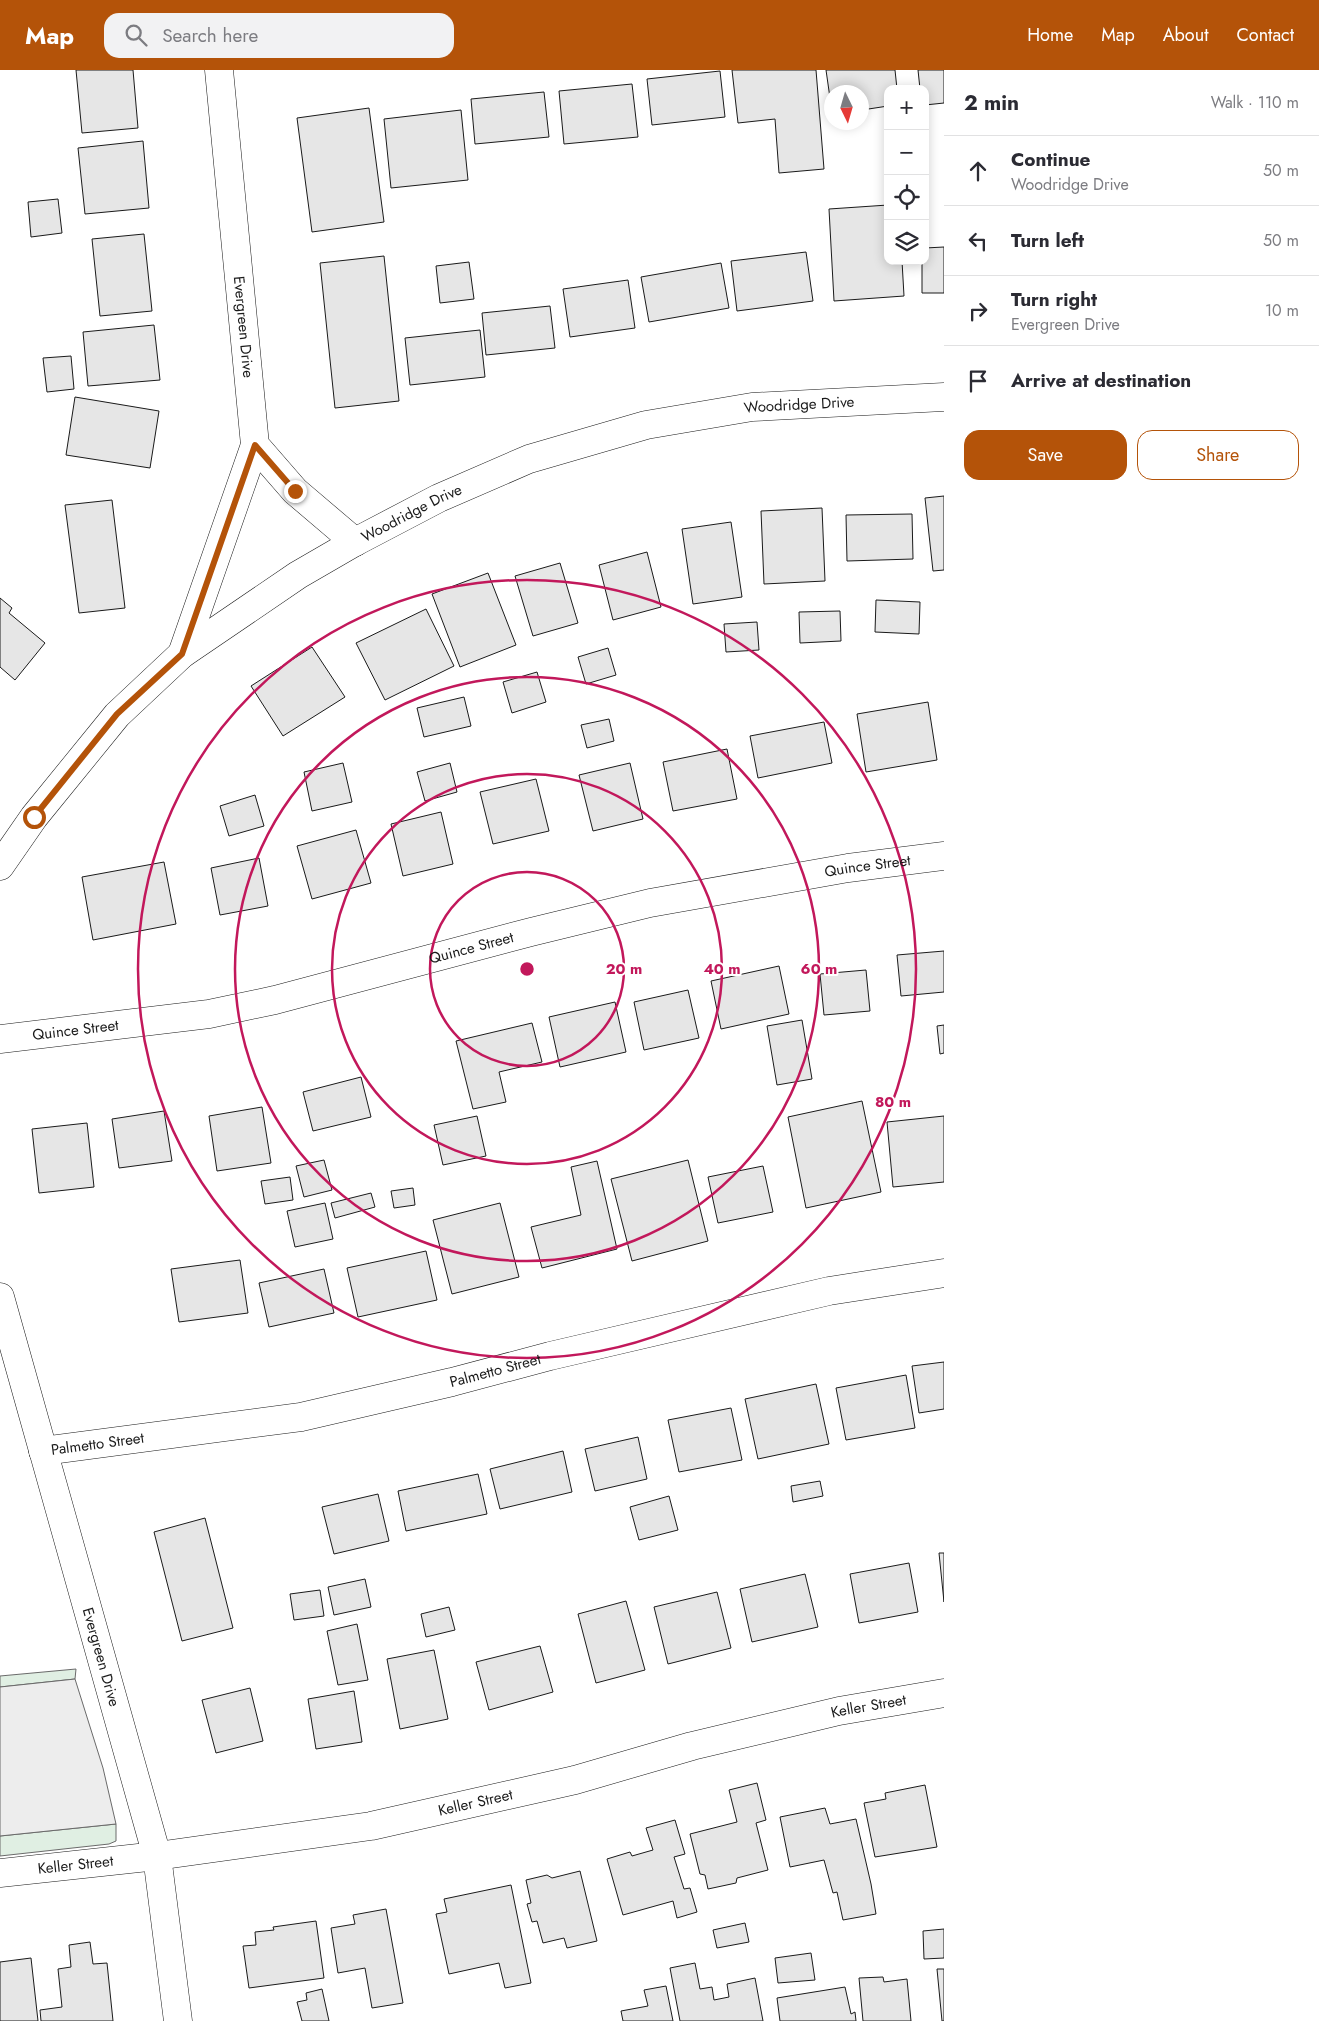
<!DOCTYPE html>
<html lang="en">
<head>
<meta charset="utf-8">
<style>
  :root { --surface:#fff; --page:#f2f2f3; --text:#2b2b33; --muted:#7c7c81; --line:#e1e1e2; --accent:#b45309 }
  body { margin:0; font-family:Jost,sans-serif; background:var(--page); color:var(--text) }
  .controls { position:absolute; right:15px; top:15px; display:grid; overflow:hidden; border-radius:10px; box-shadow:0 2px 12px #0003 }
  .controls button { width:45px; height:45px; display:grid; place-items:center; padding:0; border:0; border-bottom:1px solid var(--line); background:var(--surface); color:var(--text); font:25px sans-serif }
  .compass { position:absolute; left:824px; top:15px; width:45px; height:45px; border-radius:50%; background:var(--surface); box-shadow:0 2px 12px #0003; rotate:175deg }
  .stop { position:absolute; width:15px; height:15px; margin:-11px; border:4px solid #b45309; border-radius:50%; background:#fff }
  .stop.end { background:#b45309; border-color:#fff; box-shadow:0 1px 5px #0008 }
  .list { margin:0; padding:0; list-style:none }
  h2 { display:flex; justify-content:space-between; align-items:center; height:65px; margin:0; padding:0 20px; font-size:21px }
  h2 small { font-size:16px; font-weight:400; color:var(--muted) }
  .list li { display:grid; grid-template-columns:32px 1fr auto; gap:15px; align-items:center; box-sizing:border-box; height:70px; padding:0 20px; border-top:1px solid var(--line) }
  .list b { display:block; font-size:19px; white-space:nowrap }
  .list p { margin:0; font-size:16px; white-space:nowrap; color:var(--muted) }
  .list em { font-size:16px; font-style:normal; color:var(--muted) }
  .actions { display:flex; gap:10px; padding:15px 20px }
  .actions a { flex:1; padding:11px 0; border:1px solid var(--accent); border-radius:15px; text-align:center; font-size:18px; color:var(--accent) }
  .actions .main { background:var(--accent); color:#fff }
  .icon { flex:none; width:28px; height:28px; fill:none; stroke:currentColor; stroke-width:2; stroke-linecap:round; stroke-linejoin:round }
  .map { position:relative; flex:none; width:944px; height:1951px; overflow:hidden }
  header { display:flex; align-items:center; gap:30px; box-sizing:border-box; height:70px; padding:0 25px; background:var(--accent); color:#fff }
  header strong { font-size:24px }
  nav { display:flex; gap:28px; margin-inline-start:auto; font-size:18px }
  .search { width:350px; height:45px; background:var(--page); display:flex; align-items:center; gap:12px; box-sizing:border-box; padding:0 18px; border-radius:15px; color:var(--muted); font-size:19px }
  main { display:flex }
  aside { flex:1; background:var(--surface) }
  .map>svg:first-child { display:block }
</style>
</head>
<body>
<header>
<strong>Map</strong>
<div class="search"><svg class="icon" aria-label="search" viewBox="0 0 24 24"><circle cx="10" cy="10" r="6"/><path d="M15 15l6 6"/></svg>Search here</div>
<nav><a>Home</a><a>Map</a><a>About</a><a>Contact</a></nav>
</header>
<main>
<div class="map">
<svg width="944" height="1951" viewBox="0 0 944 1951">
  <rect width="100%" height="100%" fill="#fff"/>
  <path fill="#e0efe3" stroke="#6a6a6a" d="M 76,1599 L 75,1609 L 0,1617 L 0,1606 Z
    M 116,1754 L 116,1771 L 109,1774 L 0,1786 L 0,1766 Z"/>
  <path fill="#ededed" stroke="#6a6a6a" d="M 75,1609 L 103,1698 L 116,1754 L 0,1766 L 0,1617 Z"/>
  <path fill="#e6e6e6" stroke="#1a1a1a" d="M 76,0 L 133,0 L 138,58 L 82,63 Z
    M 732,0 L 816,0 L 824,99 L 779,103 L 775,49 L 738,53 Z
    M 826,0 L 895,0 L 897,19 L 888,19 L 888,36 L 862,40 L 862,22 L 832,22 L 832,42 Z
    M 918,0 L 944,0 L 944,33 L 925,35 L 925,19 L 920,19 Z
    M 720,1 L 725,47 L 652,55 L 647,9 Z
    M 632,14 L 638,67 L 564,74 L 559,21 Z
    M 544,22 L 549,67 L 475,74 L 471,29 Z
    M 369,38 L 384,152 L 312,162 L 297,48 Z
    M 461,40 L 468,110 L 391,118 L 384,49 Z
    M 143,71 L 149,138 L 85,144 L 78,78 Z
    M 58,129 L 62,163 L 31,167 L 28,132 Z
    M 888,135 L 888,191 L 902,191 L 904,226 L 834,231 L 829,139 Z
    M 144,164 L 152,241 L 100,246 L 92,169 Z
    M 944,177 L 944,223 L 922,223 L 922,191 L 925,191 L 925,178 Z
    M 806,182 L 813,231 L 737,241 L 731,191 Z
    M 384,186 L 399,331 L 335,338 L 320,193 Z
    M 469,192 L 474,229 L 440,233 L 436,196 Z
    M 721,193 L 729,238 L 649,252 L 641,207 Z
    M 628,210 L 635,258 L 570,267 L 563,219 Z
    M 550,236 L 555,278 L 486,285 L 482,243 Z
    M 154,255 L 160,310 L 88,316 L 83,262 Z
    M 480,260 L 485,307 L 410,315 L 405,268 Z
    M 71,286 L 74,319 L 47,322 L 43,288 Z
    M 75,327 L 159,341 L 150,398 L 66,385 Z
    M 944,426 L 944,500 L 933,501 L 925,428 Z
    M 112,430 L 125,538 L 79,543 L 65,435 Z
    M 822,438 L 825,511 L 764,514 L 761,441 Z
    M 912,444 L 913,489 L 847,491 L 846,445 Z
    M 731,452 L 742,527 L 693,534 L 682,459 Z
    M 647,482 L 661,537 L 613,550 L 599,495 Z
    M 560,493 L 578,553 L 533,566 L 515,506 Z
    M 488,503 L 516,575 L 460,597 L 432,524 Z
    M 0,528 L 12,538 L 9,543 L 45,573 L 15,610 L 0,597 Z
    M 876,530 L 920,532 L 919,564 L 875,562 Z
    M 426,539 L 454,596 L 385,630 L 356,573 Z
    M 840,541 L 841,571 L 800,573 L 799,542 Z
    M 757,552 L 759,580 L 726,582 L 724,554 Z
    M 312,577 L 345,627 L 283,666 L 251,616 Z
    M 608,578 L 616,605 L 586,614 L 578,587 Z
    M 537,602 L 546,632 L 512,643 L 503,612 Z
    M 464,627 L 471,656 L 424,667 L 417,638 Z
    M 928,632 L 937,690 L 866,702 L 857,644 Z
    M 609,649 L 614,671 L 587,678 L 581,655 Z
    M 824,652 L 832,693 L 758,708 L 750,666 Z
    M 727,679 L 737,729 L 673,741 L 663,692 Z
    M 343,693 L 352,732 L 312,741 L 304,702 Z
    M 450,693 L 457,722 L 425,731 L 417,702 Z
    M 630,693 L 643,749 L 593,761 L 579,705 Z
    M 536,709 L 549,761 L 493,774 L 480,722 Z
    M 255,725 L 264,756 L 229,766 L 220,736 Z
    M 441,742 L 453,794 L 403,806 L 391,754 Z
    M 356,760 L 371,813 L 312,829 L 297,776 Z
    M 259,788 L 268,836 L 220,845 L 211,798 Z
    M 164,792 L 176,854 L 93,870 L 82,807 Z
    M 944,881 L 944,922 L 901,926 L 897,885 Z
    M 779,896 L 789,944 L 721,959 L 711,911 Z
    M 866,900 L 870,941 L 824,945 L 820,904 Z
    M 688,920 L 699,968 L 644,980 L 634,932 Z
    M 615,932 L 626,982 L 560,997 L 549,947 Z
    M 802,950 L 812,1009 L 777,1015 L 767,956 Z
    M 532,953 L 542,992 L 499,1002 L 506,1032 L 473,1039 L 456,971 Z
    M 944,955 L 944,983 L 940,984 L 937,956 Z
    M 361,1007 L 371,1047 L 313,1061 L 303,1022 Z
    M 862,1031 L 881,1122 L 806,1138 L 788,1047 Z
    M 262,1037 L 271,1093 L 217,1101 L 209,1046 Z
    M 164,1041 L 172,1091 L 119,1098 L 112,1049 Z
    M 477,1046 L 486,1086 L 443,1095 L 434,1055 Z
    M 944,1046 L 944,1112 L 893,1117 L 887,1052 Z
    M 87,1053 L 94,1117 L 39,1123 L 32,1059 Z
    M 324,1090 L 332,1120 L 304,1127 L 296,1096 Z
    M 688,1090 L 708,1171 L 632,1191 L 611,1109 Z
    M 597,1091 L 617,1179 L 542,1198 L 531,1157 L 581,1145 L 571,1097 Z
    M 763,1096 L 773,1142 L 718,1153 L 708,1107 Z
    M 290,1107 L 293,1130 L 265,1134 L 261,1111 Z
    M 413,1118 L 415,1135 L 394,1138 L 391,1121 Z
    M 371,1123 L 375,1137 L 335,1148 L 331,1133 Z
    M 325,1133 L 333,1169 L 295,1177 L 287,1141 Z
    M 500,1133 L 519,1207 L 452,1224 L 433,1150 Z
    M 426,1181 L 437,1230 L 358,1247 L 347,1198 Z
    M 240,1190 L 248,1243 L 179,1252 L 171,1199 Z
    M 324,1199 L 334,1243 L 269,1257 L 259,1213 Z
    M 944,1292 L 944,1339 L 919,1343 L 912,1296 Z
    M 906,1305 L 915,1358 L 846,1370 L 836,1318 Z
    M 816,1314 L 829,1374 L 758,1389 L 745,1329 Z
    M 731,1338 L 742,1390 L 679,1402 L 668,1350 Z
    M 638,1367 L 647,1409 L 595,1421 L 585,1379 Z
    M 563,1381 L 572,1422 L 500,1439 L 490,1399 Z
    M 478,1404 L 487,1444 L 406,1461 L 398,1421 Z
    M 820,1411 L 823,1426 L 793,1432 L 791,1416 Z
    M 378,1424 L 389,1471 L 334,1484 L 322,1437 Z
    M 669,1426 L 678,1460 L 639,1470 L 630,1437 Z
    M 205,1448 L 233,1558 L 182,1571 L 154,1462 Z
    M 939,1483 L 944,1483 L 944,1532 Z
    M 909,1493 L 918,1542 L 859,1553 L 850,1504 Z
    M 805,1504 L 818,1557 L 752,1572 L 740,1519 Z
    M 365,1509 L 371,1537 L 334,1545 L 328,1517 Z
    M 320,1520 L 324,1546 L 294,1550 L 290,1524 Z
    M 717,1522 L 731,1578 L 668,1594 L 654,1537 Z
    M 626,1531 L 645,1600 L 596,1613 L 578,1544 Z
    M 449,1537 L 455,1560 L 426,1567 L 421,1544 Z
    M 357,1554 L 368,1610 L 338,1615 L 327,1561 Z
    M 540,1576 L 553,1622 L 489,1640 L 476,1592 Z
    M 434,1580 L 448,1649 L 400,1659 L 387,1589 Z
    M 250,1618 L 263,1671 L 216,1683 L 202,1630 Z
    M 354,1621 L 362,1672 L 316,1679 L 308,1629 Z
    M 757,1713 L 766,1750 L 756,1753 L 768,1800 L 737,1808 L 736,1813 L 708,1819 L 705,1805 L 700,1804 L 690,1764 L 737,1752 L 729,1720 Z
    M 925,1715 L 937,1777 L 875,1787 L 864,1733 L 886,1729 L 885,1723 Z
    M 825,1738 L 830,1754 L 856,1749 L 871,1814 L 876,1844 L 843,1850 L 837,1822 L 833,1823 L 824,1790 L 790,1797 L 780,1747 Z
    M 675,1750 L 685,1784 L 674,1787 L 684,1819 L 690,1818 L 697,1842 L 677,1848 L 673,1831 L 623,1845 L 607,1789 L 630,1782 L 632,1786 L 653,1780 L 646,1758 Z
    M 580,1801 L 597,1871 L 567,1878 L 564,1868 L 543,1873 L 537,1851 L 532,1852 L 527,1834 L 531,1833 L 526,1810 L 547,1805 L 552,1808 Z
    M 511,1815 L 531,1913 L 505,1918 L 499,1893 L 449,1904 L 436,1844 L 447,1842 L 444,1829 Z
    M 386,1839 L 403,1933 L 372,1938 L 365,1898 L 338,1903 L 331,1858 L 355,1854 L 353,1845 Z
    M 316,1851 L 324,1908 L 249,1918 L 243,1876 L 256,1875 L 255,1862 L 274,1860 L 273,1857 Z
    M 745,1853 L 749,1872 L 717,1878 L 713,1860 Z
    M 944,1859 L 944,1888 L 924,1889 L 923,1861 Z
    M 90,1872 L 93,1894 L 107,1893 L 113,1951 L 41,1951 L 40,1940 L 62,1937 L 58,1899 L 71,1897 L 69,1875 Z
    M 811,1883 L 815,1910 L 778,1913 L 775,1888 Z
    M 31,1888 L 38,1951 L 0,1951 L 0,1892 Z
    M 695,1893 L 700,1919 L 712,1917 L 714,1930 L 729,1927 L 727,1914 L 755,1908 L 763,1951 L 680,1951 L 670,1898 Z
    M 937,1899 L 944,1899 L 944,1951 L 942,1951 Z
    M 883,1907 L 884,1912 L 907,1909 L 911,1951 L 863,1951 L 859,1908 Z
    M 666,1916 L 673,1951 L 623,1951 L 621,1941 L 648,1936 L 644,1920 Z
    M 845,1917 L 851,1944 L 855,1942 L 856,1951 L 780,1951 L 777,1928 Z
    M 322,1919 L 329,1951 L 302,1951 L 297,1932 L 307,1930 L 306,1923 Z"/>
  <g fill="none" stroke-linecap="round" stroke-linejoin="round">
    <defs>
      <g id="minor">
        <path id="s1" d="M 219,0 L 255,375 L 295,421 L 355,472"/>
        <path id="s2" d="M 0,969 L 209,944 L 275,930 L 531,862 L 650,833 L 848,798 L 944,786"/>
        <path id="s3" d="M 43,1381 L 301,1347 L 452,1312 L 550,1286 L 829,1221 L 944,1203"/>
        <path id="s4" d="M 0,1803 L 157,1786 L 371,1756 L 575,1710 L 692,1676 L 839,1641 L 944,1623"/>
      </g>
      <g id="tertiary">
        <path d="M 182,584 L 255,375"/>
        <path id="s5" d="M 0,796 L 34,747 L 117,645 L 182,584 L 298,505 L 355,472 L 439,428 L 529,389 L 646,355 L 752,337 L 944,327"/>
        <path id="s6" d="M 0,1227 L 157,1786 L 178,1951"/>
      </g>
    </defs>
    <use href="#minor" stroke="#1a1a1a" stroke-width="29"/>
    <use href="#tertiary" stroke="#1a1a1a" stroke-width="29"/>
    <use href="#minor" stroke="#fff" stroke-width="28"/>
    <use href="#tertiary" stroke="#fff" stroke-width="28"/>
  </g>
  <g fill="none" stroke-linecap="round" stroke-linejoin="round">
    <path stroke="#b45309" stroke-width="6" d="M 34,747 L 117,644 L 182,584 L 255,375 L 295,421"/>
  </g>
  <g fill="none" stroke="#c2185b" stroke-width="2.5">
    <circle cx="527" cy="899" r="97"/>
    <circle cx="527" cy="899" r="195"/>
    <circle cx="527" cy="899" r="292"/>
    <circle cx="527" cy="899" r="389"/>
  </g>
  <g text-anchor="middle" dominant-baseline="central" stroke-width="4" stroke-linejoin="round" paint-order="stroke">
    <g font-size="15" fill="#1a1a1a" stroke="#fff">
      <text stroke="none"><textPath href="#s1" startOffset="258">Evergreen Drive</textPath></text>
      <text stroke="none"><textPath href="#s5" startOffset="956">Woodridge Drive</textPath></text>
      <text stroke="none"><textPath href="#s5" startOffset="550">Woodridge Drive</textPath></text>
      <text stroke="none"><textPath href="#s2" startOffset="886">Quince Street</textPath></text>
      <text stroke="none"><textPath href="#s2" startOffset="481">Quince Street</textPath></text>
      <text stroke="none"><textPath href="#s2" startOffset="76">Quince Street</textPath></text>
      <text stroke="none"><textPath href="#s3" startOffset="460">Palmetto Street</textPath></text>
      <text stroke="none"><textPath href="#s3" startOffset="55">Palmetto Street</textPath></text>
      <text stroke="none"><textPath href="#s6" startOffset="374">Evergreen Drive</textPath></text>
      <text stroke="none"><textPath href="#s4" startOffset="886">Keller Street</textPath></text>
      <text stroke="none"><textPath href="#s4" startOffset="481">Keller Street</textPath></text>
      <text stroke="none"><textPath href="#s4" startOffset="76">Keller Street</textPath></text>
    </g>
  </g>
  <circle cx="527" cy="899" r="8" fill="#c2185b" stroke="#fff" stroke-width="2.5"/>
  <g font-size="15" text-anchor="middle" font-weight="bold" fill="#c2185b" stroke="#fff" stroke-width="4" stroke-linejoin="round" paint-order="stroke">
    <text x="624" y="904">20 m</text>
    <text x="722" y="904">40 m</text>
    <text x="819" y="904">60 m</text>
    <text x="893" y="1037">80 m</text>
  </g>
</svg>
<div class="controls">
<button>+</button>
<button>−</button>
<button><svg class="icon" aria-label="locate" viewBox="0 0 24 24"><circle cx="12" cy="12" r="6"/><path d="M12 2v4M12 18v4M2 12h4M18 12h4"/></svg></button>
<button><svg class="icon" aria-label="layers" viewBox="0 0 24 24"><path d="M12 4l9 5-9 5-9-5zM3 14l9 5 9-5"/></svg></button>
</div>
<svg class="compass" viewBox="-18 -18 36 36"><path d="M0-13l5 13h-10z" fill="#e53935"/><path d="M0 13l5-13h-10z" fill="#7c7c81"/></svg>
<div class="stop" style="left:34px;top:747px"></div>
<div class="stop end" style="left:295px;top:421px"></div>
</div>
<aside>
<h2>2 min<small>Walk · 110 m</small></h2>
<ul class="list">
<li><svg class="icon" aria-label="ahead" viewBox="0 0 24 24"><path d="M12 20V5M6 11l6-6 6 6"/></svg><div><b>Continue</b><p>Woodridge Drive</p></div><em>50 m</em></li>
<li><svg class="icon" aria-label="left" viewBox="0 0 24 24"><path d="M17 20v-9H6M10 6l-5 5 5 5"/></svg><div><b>Turn left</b></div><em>50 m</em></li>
<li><svg class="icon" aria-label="right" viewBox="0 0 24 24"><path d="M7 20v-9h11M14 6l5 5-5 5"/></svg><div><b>Turn right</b><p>Evergreen Drive</p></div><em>10 m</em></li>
<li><svg class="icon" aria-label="arrive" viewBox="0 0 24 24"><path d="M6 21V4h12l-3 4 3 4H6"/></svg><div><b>Arrive at destination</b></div></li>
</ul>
<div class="actions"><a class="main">Save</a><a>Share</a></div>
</aside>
</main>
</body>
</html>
